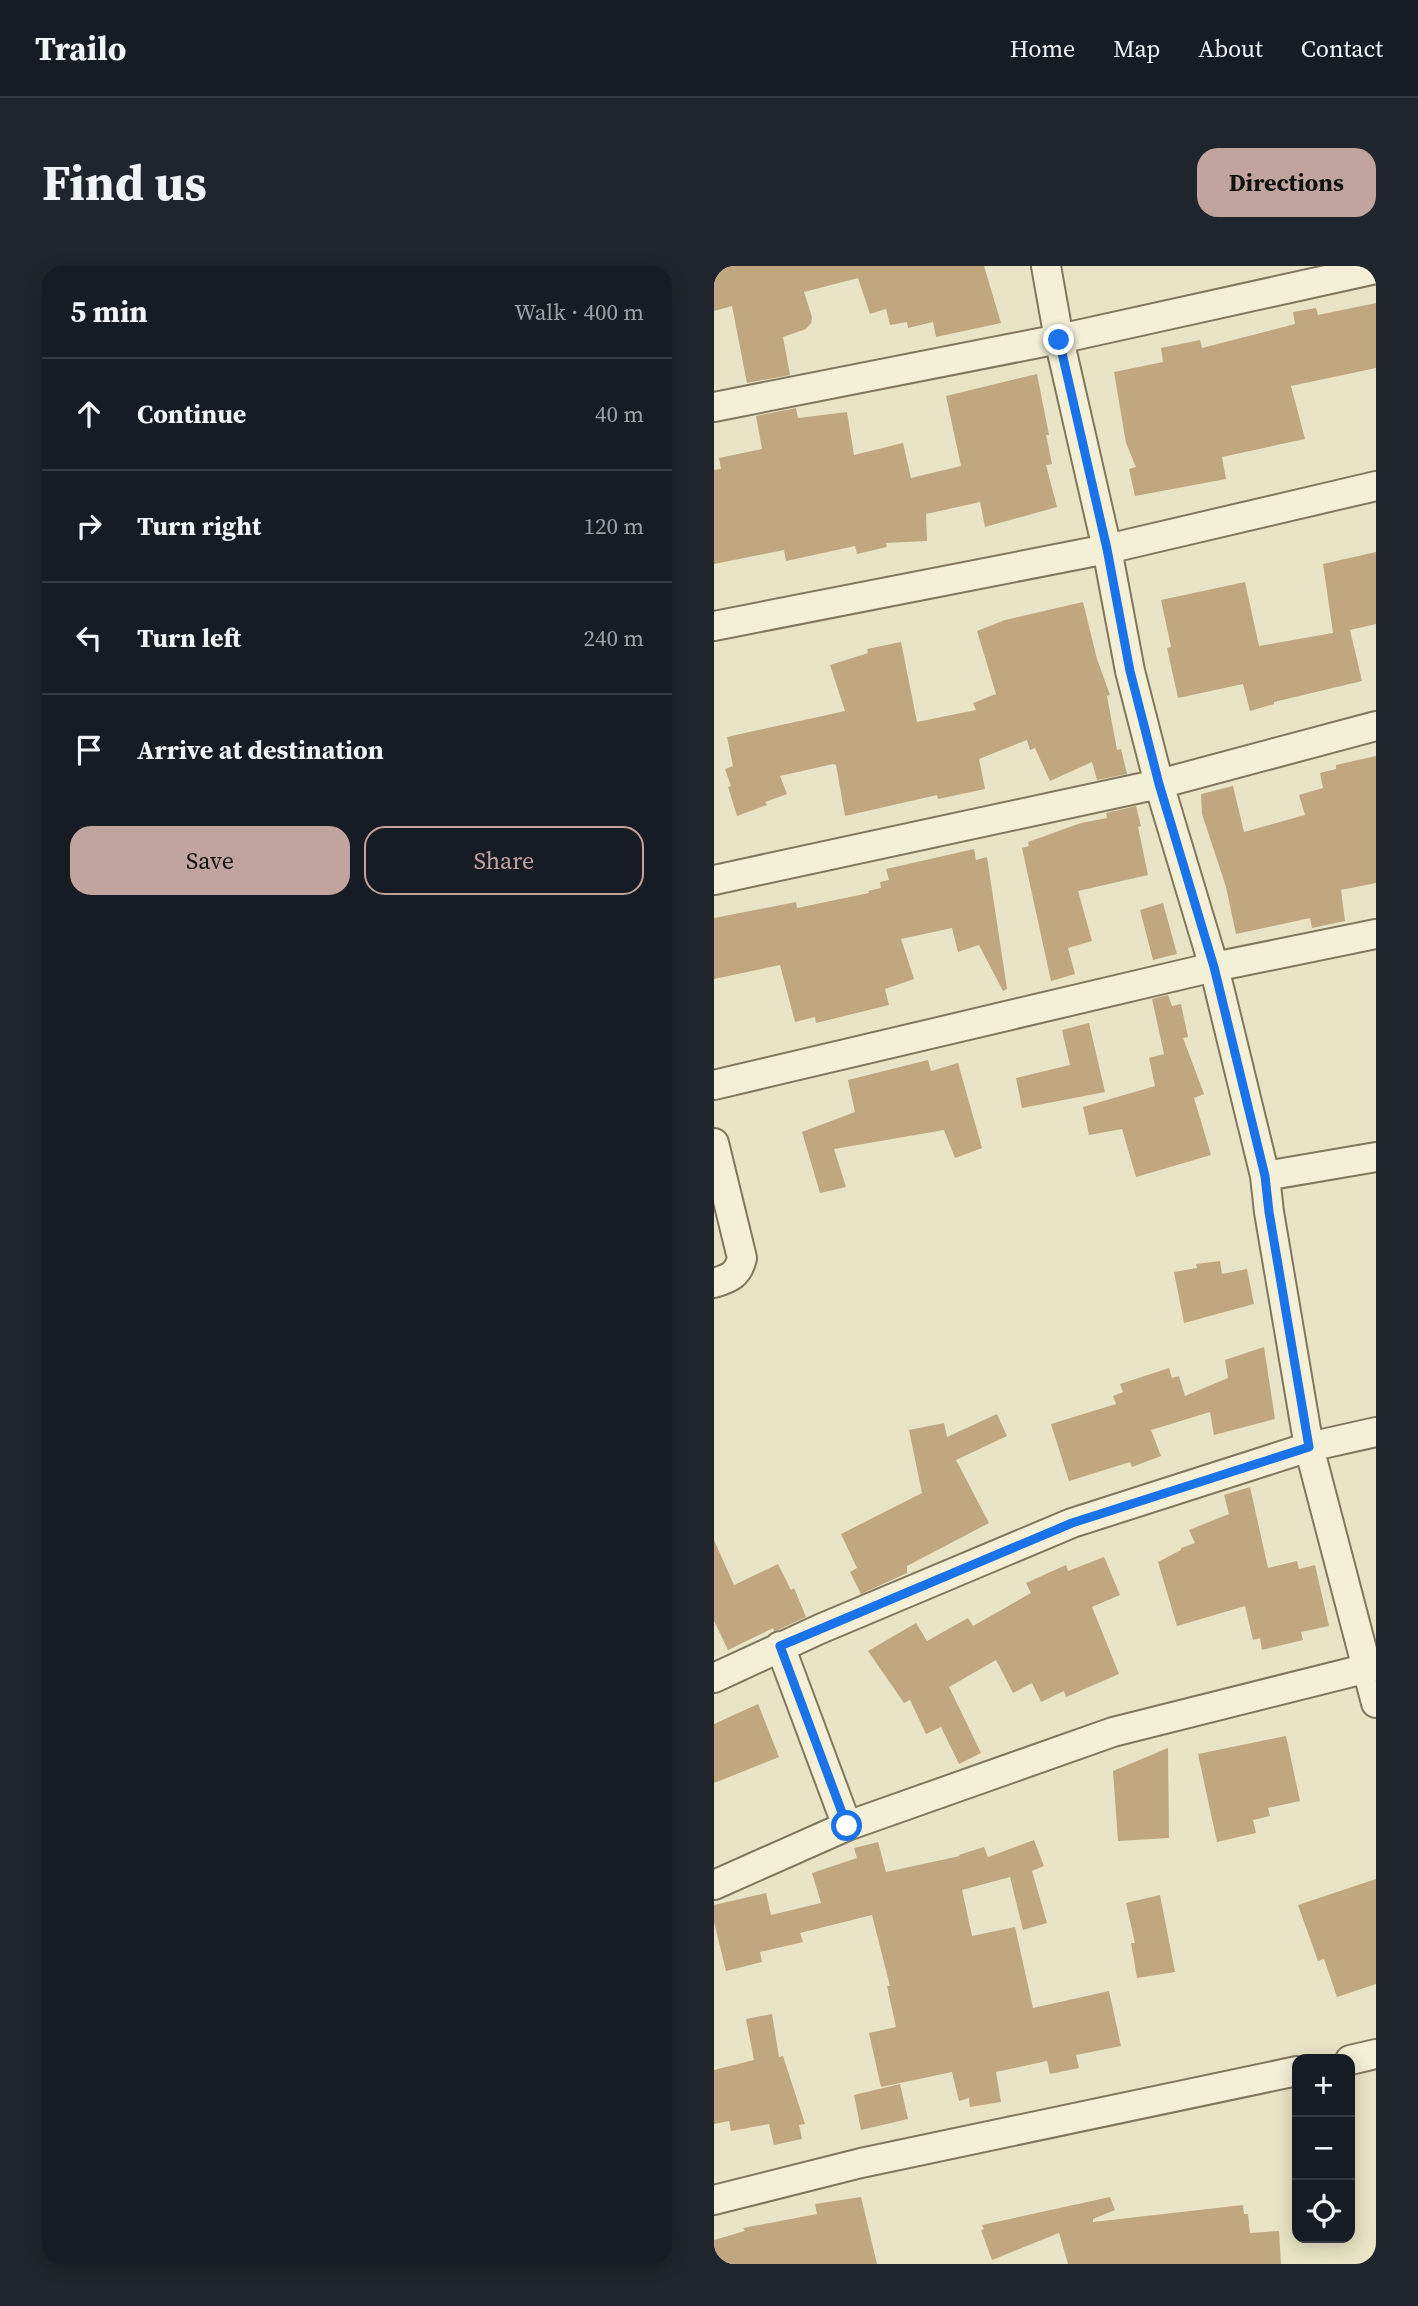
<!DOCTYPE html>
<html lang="en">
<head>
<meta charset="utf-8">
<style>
  :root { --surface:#171b24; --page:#20242c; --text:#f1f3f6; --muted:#9ea1a6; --line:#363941; --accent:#c2a49f }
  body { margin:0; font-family:"Source Serif 4",serif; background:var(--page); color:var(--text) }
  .controls { position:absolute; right:21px; bottom:21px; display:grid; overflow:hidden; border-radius:14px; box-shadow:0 4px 18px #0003 }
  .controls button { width:63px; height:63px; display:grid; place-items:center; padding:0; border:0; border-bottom:2px solid var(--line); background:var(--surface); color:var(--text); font:35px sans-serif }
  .stop { position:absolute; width:21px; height:21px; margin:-16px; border:5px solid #1a73e8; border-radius:50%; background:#fff }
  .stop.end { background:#1a73e8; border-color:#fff; box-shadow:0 2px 7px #0008 }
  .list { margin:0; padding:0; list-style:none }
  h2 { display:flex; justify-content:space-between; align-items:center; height:91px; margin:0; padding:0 28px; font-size:30px }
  h2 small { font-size:23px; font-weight:400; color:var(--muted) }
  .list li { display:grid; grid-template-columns:46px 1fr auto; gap:21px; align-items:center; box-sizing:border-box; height:112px; padding:0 28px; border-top:2px solid var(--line) }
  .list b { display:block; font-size:26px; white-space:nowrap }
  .list em { font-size:23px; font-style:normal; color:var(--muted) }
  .actions { display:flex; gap:14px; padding:21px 28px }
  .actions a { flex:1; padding:16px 0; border:2px solid var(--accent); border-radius:21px; text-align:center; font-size:24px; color:var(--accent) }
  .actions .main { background:var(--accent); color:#111 }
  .icon { flex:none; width:38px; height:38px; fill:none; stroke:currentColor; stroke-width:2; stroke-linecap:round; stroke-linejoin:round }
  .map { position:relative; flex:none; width:662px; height:1998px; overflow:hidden; border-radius:21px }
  header { display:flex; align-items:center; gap:42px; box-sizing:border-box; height:98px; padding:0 35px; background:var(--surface); border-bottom:2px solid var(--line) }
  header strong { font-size:33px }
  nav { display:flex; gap:38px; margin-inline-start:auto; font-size:24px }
  .intro { display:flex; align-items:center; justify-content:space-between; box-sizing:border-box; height:168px; padding:0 42px }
  h1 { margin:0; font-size:49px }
  .button { padding:18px 32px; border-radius:21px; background:var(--accent); color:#111; font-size:24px; font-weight:700 }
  main { display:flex; gap:42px; padding:0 42px }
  aside { flex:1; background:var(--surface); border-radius:21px; box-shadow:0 4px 18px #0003 }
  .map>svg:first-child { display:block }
</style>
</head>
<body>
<header>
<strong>Trailo</strong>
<nav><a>Home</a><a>Map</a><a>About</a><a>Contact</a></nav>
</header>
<div class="intro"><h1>Find us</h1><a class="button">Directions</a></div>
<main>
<aside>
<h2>5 min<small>Walk · 400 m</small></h2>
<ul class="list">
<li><svg class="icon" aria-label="ahead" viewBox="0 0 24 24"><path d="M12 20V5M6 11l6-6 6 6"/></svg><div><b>Continue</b></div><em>40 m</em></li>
<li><svg class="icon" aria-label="right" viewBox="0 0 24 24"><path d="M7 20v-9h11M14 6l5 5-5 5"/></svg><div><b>Turn right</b></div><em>120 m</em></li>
<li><svg class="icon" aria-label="left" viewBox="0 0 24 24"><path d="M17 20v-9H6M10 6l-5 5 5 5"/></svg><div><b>Turn left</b></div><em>240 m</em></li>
<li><svg class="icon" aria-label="arrive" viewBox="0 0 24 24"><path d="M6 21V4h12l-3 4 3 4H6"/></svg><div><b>Arrive at destination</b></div></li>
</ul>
<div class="actions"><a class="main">Save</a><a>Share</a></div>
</aside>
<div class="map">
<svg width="662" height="1998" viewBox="0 0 662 1998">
  <rect width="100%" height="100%" fill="#e8e4c5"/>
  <path fill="#c1a780" d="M 0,0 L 270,0 L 287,57 L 222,71 L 219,56 L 194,62 L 193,56 L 176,59 L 172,43 L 156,48 L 144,12 L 90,26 L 98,51 L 97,57 L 92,63 L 69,71 L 76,109 L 33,117 L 18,40 L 0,45 Z
    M 662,37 L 662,102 L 577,120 L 591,173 L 508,191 L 512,213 L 421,230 L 415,203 L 422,201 L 412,177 L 400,106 L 449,96 L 447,82 L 486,74 L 488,82 L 581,58 L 579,46 L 602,42 L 604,49 Z
    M 323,108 L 335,169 L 332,169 L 338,198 L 332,199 L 343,241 L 271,261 L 266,236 L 212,248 L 213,275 L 172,277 L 173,281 L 143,288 L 141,280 L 72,295 L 70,284 L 0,298 L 0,204 L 7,203 L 5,192 L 48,183 L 42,150 L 82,142 L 84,152 L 133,146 L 140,189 L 189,177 L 197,212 L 247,200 L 232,130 Z
    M 662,286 L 662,358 L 636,364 L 648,415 L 560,436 L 560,438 L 536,445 L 529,418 L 464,432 L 453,382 L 457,381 L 447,334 L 531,316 L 545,380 L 619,367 L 609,298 Z
    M 369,336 L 383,393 L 396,429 L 393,430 L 403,484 L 407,483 L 413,508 L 383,514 L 378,496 L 336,515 L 321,482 L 316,484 L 313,474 L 265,493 L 271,523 L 224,533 L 223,529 L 131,550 L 122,499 L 119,498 L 66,510 L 73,528 L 51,536 L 53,539 L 23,550 L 14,521 L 17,520 L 11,503 L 19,500 L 13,471 L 131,445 L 116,399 L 154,387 L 153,383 L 187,376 L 203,456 L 262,444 L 259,437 L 282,428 L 263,365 L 291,354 Z
    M 662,490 L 662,617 L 627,624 L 631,655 L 598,662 L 596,652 L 522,668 L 512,621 L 488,548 L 487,528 L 519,520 L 530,566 L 591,549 L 585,529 L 609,522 L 606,507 L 622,503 L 622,499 Z
    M 422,540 L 427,560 L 424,561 L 434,609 L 364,625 L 378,675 L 354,682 L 361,708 L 337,715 L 308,582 L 315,580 L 314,576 L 367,557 L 393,552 L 392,547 Z
    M 260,583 L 262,594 L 273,591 L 293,723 L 289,725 L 265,679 L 244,686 L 238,662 L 187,673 L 200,713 L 171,723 L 175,739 L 102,757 L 101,751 L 81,756 L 66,699 L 0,713 L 0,652 L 82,636 L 83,642 L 155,627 L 154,625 L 167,622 L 166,616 L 175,614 L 172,603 Z
    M 449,637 L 463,688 L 439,694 L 426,644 Z
    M 454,729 L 458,740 L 467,738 L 474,771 L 469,772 L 490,828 L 480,832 L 497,889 L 422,911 L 408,863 L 375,869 L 369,841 L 441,820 L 435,792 L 450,788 L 438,733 Z
    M 375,757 L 391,826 L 308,842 L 302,812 L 356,799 L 348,764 Z
    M 214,794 L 217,805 L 244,797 L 268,882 L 241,892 L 230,864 L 120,883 L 132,921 L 106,927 L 88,866 L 141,846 L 134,814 Z
    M 506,995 L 508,1008 L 533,1003 L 540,1038 L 470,1057 L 460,1006 L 483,1002 L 482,998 Z
    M 550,1081 L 561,1153 L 500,1169 L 496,1146 L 437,1164 L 447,1190 L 418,1201 L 416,1196 L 355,1215 L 337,1158 L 402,1138 L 399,1130 L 409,1126 L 406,1118 L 455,1102 L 458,1112 L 465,1110 L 471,1130 L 514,1112 L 511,1094 Z
    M 283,1148 L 293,1170 L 242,1194 L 275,1257 L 193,1300 L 193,1307 L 147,1328 L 136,1306 L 143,1302 L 127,1268 L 208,1227 L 195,1164 L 230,1157 L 233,1171 Z
    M 536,1221 L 554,1302 L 583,1295 L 585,1303 L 601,1299 L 615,1360 L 587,1366 L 589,1374 L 548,1384 L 546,1372 L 539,1374 L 531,1340 L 463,1360 L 444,1296 L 467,1284 L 467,1282 L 481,1277 L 475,1264 L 515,1248 L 510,1229 Z
    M 0,1274 L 20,1319 L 64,1298 L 77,1324 L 80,1322 L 92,1351 L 64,1364 L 60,1365 L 59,1362 L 14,1384 L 0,1355 Z
    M 390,1291 L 406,1329 L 378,1341 L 405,1408 L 352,1431 L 350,1425 L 327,1436 L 318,1417 L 299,1427 L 282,1394 L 235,1421 L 267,1487 L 245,1498 L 227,1461 L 212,1468 L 196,1434 L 190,1437 L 154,1385 L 202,1357 L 213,1375 L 254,1352 L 259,1360 L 317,1327 L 312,1317 L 352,1299 L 354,1305 Z
    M 44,1438 L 65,1491 L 0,1517 L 0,1458 Z
    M 572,1470 L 586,1535 L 554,1542 L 556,1550 L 539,1554 L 542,1567 L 503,1576 L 484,1488 Z
    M 454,1482 L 455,1572 L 404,1575 L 399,1505 Z
    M 320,1574 L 330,1600 L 318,1605 L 333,1657 L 309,1664 L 296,1611 L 248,1624 L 258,1670 L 301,1661 L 319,1742 L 395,1725 L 407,1780 L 362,1789 L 365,1802 L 336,1808 L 333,1795 L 282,1806 L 287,1836 L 256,1841 L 255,1832 L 245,1835 L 238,1806 L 167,1821 L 155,1767 L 182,1761 L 173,1720 L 176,1720 L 158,1649 L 86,1667 L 89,1676 L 46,1686 L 48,1696 L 12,1705 L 0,1656 L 0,1639 L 52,1627 L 57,1649 L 107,1637 L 98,1607 L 143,1592 L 140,1582 L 164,1576 L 172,1606 L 246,1590 L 245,1589 L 270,1581 L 274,1591 Z
    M 662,1613 L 662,1718 L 623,1731 L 610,1693 L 604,1695 L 584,1639 Z
    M 446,1629 L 461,1706 L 423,1712 L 417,1677 L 421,1677 L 412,1637 Z
    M 58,1748 L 65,1791 L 69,1790 L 91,1858 L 85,1859 L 88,1873 L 60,1879 L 55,1858 L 17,1865 L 15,1855 L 0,1858 L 0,1804 L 40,1794 L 32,1753 Z
    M 186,1818 L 194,1853 L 147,1864 L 140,1829 Z
    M 147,1931 L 163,1998 L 0,1998 L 0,1974 L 31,1965 L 29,1962 L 103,1948 L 101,1938 Z
    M 396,1931 L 401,1944 L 379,1953 L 379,1956 L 529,1939 L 530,1948 L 534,1948 L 536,1967 L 565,1965 L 567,1998 L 354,1998 L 345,1967 L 278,1994 L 267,1964 L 270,1963 L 268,1959 Z"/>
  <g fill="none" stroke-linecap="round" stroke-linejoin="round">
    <defs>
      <path id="street" d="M 332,0 L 345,73 L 393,283 L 416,405 L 445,518 L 500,701 L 551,910 L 555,946 L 595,1181 L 662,1437
        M 0,141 L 345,73 L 662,3
        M 0,360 L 393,283 L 662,220
        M 0,614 L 445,518 L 662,460
        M 0,819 L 500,701 L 662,668
        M 0,877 L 28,992 C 24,1009 16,1012 0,1017
        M 551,910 L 662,891
        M 66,1380 L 133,1560
        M 0,1412 L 106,1363 L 358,1257 L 595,1181 L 662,1166
        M 0,1619 L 133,1560 L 399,1466 L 662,1400
        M 636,1794 L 662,1788
        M 0,1934 L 147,1897 L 583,1805"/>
    </defs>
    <use href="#street" stroke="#81765e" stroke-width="32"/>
    <use href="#street" stroke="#f4f0d7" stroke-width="28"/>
  </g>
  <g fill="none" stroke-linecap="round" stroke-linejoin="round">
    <path stroke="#1a73e8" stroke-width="9" d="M 133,1560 L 66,1380 L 358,1257 L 595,1181 L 555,946 L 551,910 L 500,701 L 445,518 L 416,405 L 393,283 L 345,74"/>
  </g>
</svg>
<div class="controls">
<button>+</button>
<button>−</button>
<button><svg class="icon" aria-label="locate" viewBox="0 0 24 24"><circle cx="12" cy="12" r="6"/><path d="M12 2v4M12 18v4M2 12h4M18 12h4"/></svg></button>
</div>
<div class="stop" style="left:133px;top:1560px"></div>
<div class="stop end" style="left:345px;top:74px"></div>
</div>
</main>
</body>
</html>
